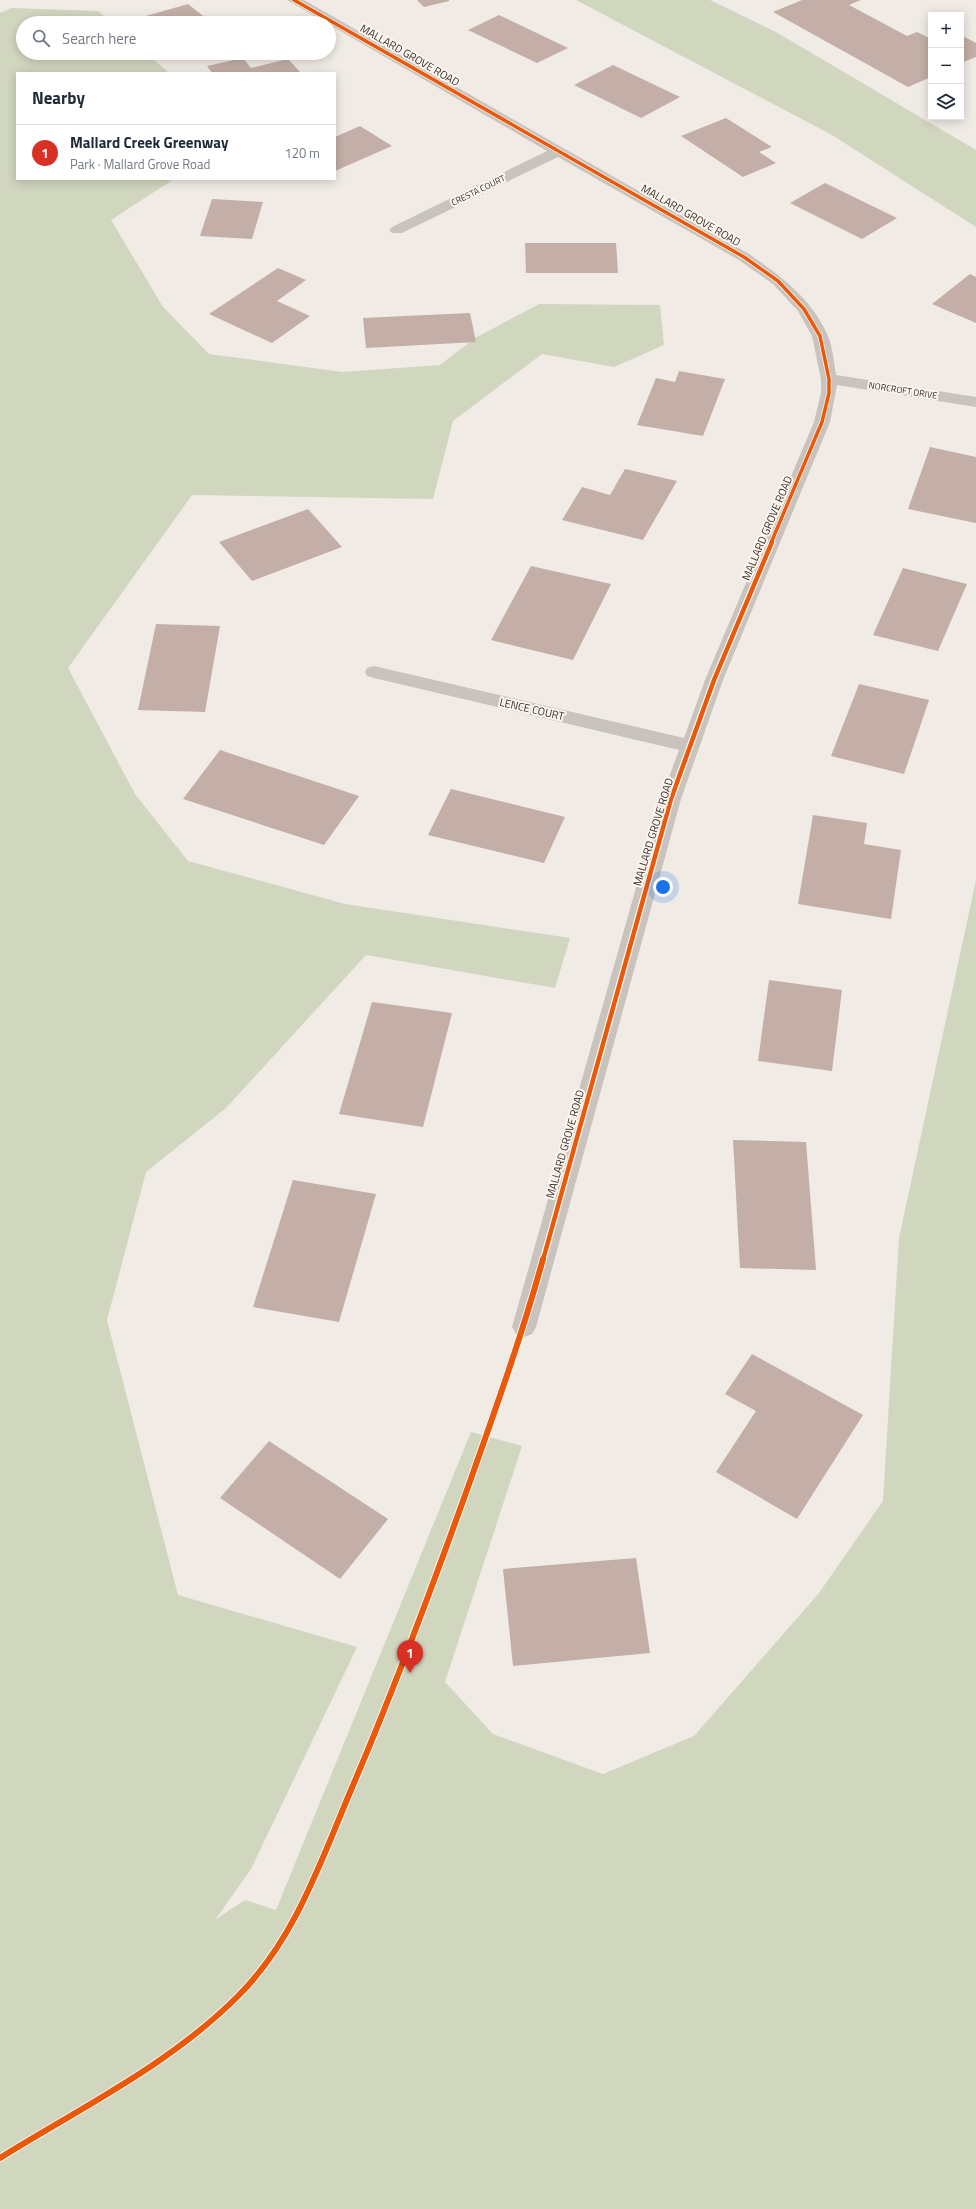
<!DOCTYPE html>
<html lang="en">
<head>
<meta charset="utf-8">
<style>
  :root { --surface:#fff; --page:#f2f2f3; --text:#1f2937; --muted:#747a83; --line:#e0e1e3; --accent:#d93025 }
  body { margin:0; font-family:"Titillium Web",sans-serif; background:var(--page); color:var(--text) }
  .controls { position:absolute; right:12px; top:12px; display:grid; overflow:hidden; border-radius:0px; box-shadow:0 2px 10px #0003 }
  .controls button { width:36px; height:36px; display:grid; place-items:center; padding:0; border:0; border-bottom:1px solid var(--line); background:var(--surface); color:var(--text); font:20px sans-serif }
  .you { position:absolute; left:663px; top:887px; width:14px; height:14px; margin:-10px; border:3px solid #fff; border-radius:50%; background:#1a73e8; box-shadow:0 0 0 6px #1a73e833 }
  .badge { display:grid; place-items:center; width:26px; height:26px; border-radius:50%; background:var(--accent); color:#fff; font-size:13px; font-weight:700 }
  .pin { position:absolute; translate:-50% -33px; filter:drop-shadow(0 1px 2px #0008) }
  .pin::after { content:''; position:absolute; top:21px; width:14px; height:12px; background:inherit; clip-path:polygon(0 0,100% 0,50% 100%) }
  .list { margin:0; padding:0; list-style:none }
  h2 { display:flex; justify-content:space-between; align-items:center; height:52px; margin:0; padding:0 16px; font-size:17px }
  h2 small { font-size:13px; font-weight:400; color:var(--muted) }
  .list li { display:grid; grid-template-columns:26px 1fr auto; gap:12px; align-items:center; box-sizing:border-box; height:56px; padding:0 16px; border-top:1px solid var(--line) }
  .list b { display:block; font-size:15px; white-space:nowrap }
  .list p { margin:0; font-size:13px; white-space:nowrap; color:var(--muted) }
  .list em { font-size:13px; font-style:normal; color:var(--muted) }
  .icon { flex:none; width:22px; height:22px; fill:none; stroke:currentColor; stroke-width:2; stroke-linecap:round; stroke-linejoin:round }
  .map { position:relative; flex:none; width:976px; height:2209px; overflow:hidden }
  .search { position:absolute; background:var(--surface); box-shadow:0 2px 10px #0003; left:16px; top:16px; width:320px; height:44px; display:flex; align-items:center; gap:10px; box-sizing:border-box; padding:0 14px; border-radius:22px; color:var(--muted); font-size:15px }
  .panel { position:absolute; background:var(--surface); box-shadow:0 2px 10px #0003; left:16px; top:72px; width:320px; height:108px; border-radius:0px }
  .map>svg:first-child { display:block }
</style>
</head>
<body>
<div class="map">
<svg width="976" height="2209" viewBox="0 0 976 2209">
  <rect width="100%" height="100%" fill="#f0ebe5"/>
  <path fill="#d1d6bf" d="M 576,0 L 710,0 L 776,32 L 976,150 L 976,227 L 832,135 Z
    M 12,8 L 98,11 L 112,23 L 23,23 L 23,53 L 146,53 L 169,73 L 17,73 L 17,179 L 174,179 L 111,220 L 163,307 L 209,354 L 342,372 L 440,365 L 475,338 L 539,304 L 660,305 L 664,345 L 614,367 L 542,354 L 453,421 L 433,499 L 192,495 L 68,668 L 135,794 L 188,861 L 345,904 L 570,938 L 555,988 L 366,955 L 226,1108 L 146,1172 L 107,1320 L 178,1595 L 357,1647 L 251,1869 L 215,1920 L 245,1900 L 276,1910 L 471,1432 L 522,1446 L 445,1682 L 493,1734 L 603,1774 L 694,1736 L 819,1593 L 883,1501 L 899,1238 L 976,880 L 976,2209 L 0,2209 L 0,13 Z"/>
  <path fill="#c3afa7" d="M 417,0 L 449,0 L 449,1 L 424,7 Z
    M 802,0 L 861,0 L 849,5 L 907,36 L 917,32 L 931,39 L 931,77 L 908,87 L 773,12 Z
    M 188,4 L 212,23 L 154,23 L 146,16 Z
    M 499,15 L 568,48 L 537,63 L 468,30 Z
    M 961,35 L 976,43 L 976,57 L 961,63 Z
    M 243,58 L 251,68 L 288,59 L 301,73 L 212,73 L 207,66 Z
    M 613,65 L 680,97 L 641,118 L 574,85 Z
    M 726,118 L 772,147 L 759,152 L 776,163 L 743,177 L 681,136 Z
    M 360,126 L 392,146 L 335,171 L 335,137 Z
    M 825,183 L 897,218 L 862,239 L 790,203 Z
    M 212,199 L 263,202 L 252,239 L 200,236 Z
    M 525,243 L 616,243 L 618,273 L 526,273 Z
    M 278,268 L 306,280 L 277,301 L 310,316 L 272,343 L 209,314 Z
    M 970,274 L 976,277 L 976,323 L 932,304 Z
    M 470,313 L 476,342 L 366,348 L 363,318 Z
    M 679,371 L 725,379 L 703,436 L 637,425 L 656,378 L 675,382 Z
    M 930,447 L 976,457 L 976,523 L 908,509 Z
    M 625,469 L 677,481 L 643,540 L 562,520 L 582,487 L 610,495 Z
    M 308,509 L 342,547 L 252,581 L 219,542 Z
    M 531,566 L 611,584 L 573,660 L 491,640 Z
    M 903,568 L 967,584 L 938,651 L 873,635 Z
    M 156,624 L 220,626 L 205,712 L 138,710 Z
    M 859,684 L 929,700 L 904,774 L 831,756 Z
    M 220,750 L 359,796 L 324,845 L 183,799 Z
    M 451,789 L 565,817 L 544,863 L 428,835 Z
    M 813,815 L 867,823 L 864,844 L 901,850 L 891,919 L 798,904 Z
    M 769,980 L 842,990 L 832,1071 L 758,1061 Z
    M 372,1002 L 452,1013 L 423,1127 L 339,1114 Z
    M 733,1140 L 806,1142 L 816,1270 L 740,1268 Z
    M 293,1180 L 376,1194 L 339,1322 L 253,1307 Z
    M 752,1354 L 863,1415 L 797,1519 L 716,1472 L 756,1411 L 725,1394 Z
    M 269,1441 L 388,1519 L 340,1579 L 220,1498 Z
    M 636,1558 L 650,1653 L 513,1666 L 503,1569 Z"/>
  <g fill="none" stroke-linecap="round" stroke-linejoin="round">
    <path fill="#c9c3be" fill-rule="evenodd" d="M 287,0 L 304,0 L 749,254 C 780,275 813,300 828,336 C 833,348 834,363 836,375 L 976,397 L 976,407 L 837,385 L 830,422 L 723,680 L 681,799 L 536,1327 L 532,1334 L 524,1337 L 516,1334 L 512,1327 L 661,799 L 679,750 L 374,678 L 367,676 L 365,672 L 367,668 L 374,666 L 684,738 L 705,680 L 814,422 L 821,393 L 821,379 L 812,336 L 798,311 L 773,284 L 739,260 L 558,157 L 402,233 L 392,233 L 389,230 L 392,227 L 547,151 Z"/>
    <defs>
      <path id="cycleway-far2" d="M 294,0 L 744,257 L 778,281 L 804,309 L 820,336 L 829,379 L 829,393 L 822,422 L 771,543"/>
      <path id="cycleway-far1" d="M 543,1260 L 671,799 L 714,680 L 772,542"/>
      <path id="cycleway" d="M 0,2158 C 82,2107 171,2064 239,1995 C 295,1939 321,1861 351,1790 C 396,1685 435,1580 473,1473 C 498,1402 523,1332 543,1259"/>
    </defs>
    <use href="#cycleway-far2" stroke="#fbf5ee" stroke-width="5"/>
    <use href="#cycleway-far1" stroke="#fbf5ee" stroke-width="7"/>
    <use href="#cycleway" stroke="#fbf5ee" stroke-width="8"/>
    <use href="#cycleway-far2" stroke="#e8590c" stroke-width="3.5"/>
    <use href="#cycleway-far1" stroke="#e8590c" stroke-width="4.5"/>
    <use href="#cycleway" stroke="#e8590c" stroke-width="6"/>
  </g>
  <g text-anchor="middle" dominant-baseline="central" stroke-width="4" stroke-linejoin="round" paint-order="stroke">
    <g font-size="9" fill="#3b302b" stroke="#fbf5ee">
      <text transform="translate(478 190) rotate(-26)">CRESTA COURT</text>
      <text transform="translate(903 390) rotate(9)">NORCROFT DRIVE</text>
    </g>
    <g font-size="11" fill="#3b302b" stroke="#fbf5ee">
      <text transform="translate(410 55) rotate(30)">MALLARD GROVE ROAD</text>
      <text transform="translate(691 215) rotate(30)">MALLARD GROVE ROAD</text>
      <text transform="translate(767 528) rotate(-67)">MALLARD GROVE ROAD</text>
      <text transform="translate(532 709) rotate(13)">LENCE COURT</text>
      <text transform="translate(653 832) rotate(-73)">MALLARD GROVE ROAD</text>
      <text transform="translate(565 1144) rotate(-74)">MALLARD GROVE ROAD</text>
    </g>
  </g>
</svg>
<div class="controls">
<button>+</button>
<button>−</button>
<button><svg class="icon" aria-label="layers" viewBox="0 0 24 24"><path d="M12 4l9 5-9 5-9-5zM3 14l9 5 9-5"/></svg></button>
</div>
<div class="you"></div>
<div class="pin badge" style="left:410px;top:1673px">1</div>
<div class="search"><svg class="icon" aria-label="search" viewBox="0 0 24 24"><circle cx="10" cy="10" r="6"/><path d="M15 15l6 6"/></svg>Search here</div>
<section class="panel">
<h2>Nearby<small></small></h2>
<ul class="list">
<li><span class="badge">1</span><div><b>Mallard Creek Greenway</b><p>Park · Mallard Grove Road</p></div><em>120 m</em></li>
</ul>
</section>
</div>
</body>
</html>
